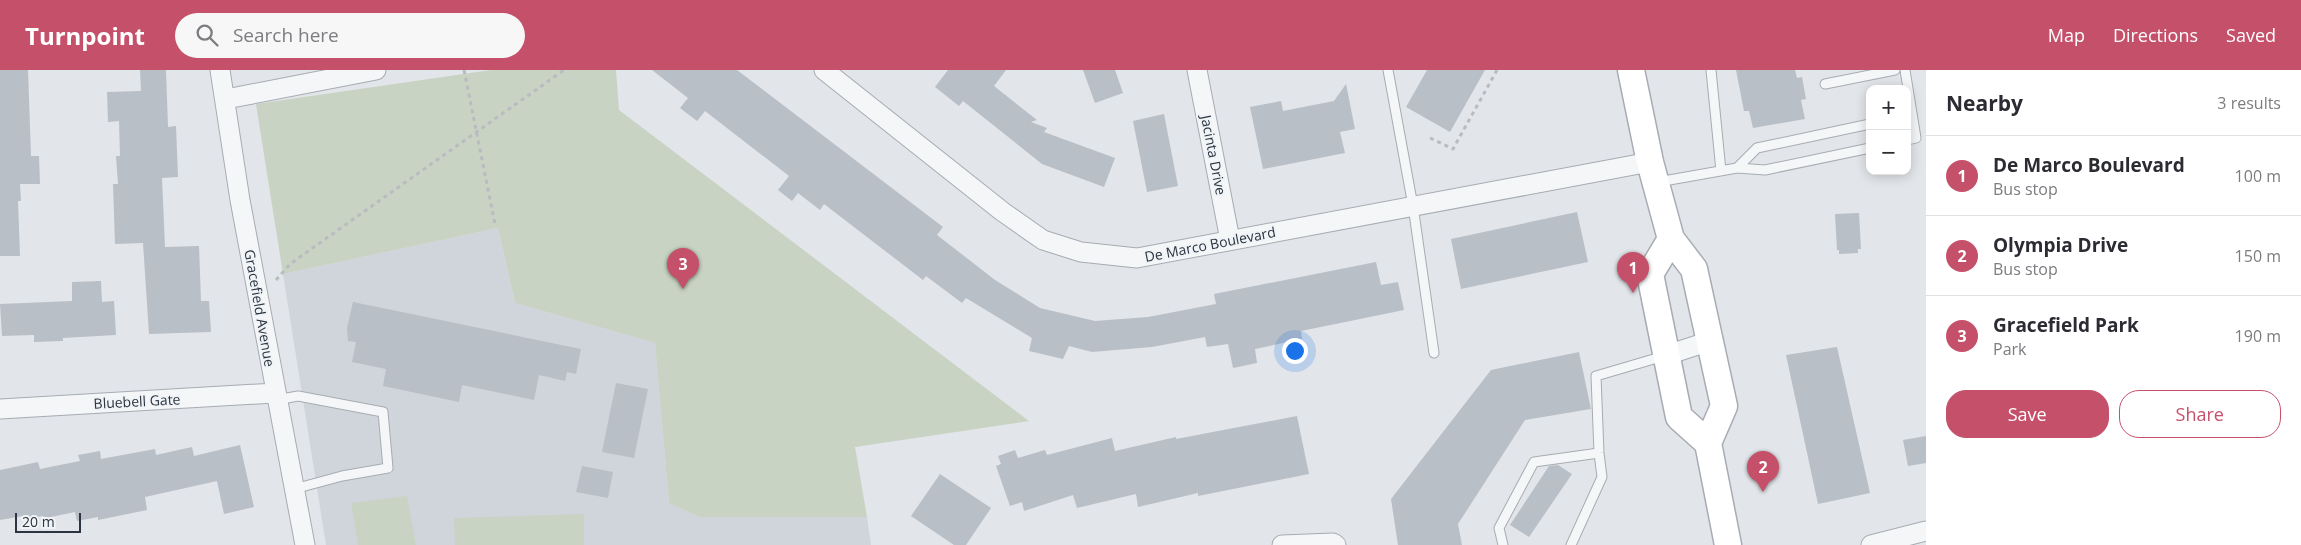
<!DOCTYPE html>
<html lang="en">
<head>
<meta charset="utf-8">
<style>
  :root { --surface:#fff; --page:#f7f7f7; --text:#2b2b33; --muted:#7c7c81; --line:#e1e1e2; --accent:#c5506a }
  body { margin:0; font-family:"Open Sans",sans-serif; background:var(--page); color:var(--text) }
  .controls { position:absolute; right:15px; top:15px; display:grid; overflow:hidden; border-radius:10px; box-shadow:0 2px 12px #0003 }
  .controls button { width:45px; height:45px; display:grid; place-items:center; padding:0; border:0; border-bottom:1px solid var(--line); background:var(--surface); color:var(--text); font:25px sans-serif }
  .scale { position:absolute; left:15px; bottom:12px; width:66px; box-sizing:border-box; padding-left:5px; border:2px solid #2b3440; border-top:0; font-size:14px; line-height:18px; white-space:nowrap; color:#2b3440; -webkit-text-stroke:4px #f1f4f7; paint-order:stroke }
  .you { position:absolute; left:1294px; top:280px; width:18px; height:18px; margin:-12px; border:4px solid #fff; border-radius:50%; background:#1a73e8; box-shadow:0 0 0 8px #1a73e833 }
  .badge { display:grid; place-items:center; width:32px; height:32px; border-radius:50%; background:var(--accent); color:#fff; font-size:16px; font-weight:700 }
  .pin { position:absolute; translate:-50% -41px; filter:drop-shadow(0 1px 2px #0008) }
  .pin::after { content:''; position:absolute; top:26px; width:18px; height:15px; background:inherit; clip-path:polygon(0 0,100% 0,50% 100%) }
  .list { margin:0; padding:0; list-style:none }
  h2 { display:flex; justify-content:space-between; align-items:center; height:65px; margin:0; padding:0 20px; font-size:21px }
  h2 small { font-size:16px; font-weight:400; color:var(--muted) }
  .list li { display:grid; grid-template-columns:32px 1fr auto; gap:15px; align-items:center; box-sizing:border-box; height:80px; padding:0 20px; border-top:1px solid var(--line) }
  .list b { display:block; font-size:19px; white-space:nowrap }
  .list p { margin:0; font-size:16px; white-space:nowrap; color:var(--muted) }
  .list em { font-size:16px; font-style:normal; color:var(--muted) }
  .actions { display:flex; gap:10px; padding:15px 20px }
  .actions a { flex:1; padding:11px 0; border:1px solid var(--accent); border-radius:20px; text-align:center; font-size:18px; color:var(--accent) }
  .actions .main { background:var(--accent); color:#fff }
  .icon { flex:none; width:28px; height:28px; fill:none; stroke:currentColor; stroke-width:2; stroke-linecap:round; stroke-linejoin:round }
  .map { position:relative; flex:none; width:1926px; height:475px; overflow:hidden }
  header { display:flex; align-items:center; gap:30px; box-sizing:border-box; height:70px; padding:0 25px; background:var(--accent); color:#fff }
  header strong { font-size:24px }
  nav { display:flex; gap:28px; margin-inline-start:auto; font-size:18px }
  .search { width:350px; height:45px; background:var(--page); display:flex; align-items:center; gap:12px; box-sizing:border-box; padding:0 18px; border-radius:28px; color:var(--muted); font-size:19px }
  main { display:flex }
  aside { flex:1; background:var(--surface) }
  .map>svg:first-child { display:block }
</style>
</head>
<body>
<header>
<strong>Turnpoint</strong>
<div class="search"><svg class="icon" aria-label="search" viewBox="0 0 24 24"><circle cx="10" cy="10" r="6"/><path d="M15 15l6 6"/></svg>Search here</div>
<nav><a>Map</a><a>Directions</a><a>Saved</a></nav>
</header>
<main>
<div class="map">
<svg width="1926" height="475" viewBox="0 0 1926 475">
  <rect width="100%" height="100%" fill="#e2e5e9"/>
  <path fill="#d0d5db" d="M 498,158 L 515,233 L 655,273 L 669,433 L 699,447 L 867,447 L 871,475 L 326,475 L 283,204 Z"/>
  <path fill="#c8d3c4" d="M 491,0 L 616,0 L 619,40 L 1029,351 L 855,377 L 867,447 L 699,447 L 669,433 L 655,273 L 515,233 L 498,158 L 283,204 L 256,34 Z
    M 407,426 L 416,475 L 358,475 L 351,433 Z
    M 584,444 L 584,475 L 455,475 L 454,448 Z"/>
  <path fill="#b9bfc6" d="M 0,0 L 28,0 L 31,86 L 39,86 L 40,114 L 20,114 L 21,131 L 18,131 L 20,186 L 0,186 Z
    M 140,0 L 166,0 L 168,57 L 176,56 L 178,107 L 162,108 L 165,177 L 199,176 L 201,231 L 209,231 L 211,262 L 149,264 L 143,173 L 115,174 L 113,114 L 118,114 L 116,86 L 120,86 L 119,51 L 108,52 L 107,22 L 141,21 Z
    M 652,0 L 737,0 L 943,157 L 937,165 L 995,210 L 1040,238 L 1095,251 L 1148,247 L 1216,234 L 1214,224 L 1376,192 L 1381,215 L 1398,212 L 1404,240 L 1301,261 L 1302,269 L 1255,279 L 1257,293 L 1233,298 L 1228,274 L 1207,277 L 1205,267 L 1152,277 L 1092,282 L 1069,276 L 1063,289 L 1029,281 L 1032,268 L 966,228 L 962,233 L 926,206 L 923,210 L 824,134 L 820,140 L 798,123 L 792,131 L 778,120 L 789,106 L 705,41 L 697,51 L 680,38 L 688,28 Z
    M 948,0 L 1006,0 L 994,16 L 1037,50 L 1031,52 L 1047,58 L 1044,62 L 1115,88 L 1104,117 L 1042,94 L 963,31 L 959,36 L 935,17 Z
    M 1083,0 L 1115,0 L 1123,23 L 1095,33 Z
    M 1427,0 L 1485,0 L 1450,62 L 1406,37 Z
    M 1736,0 L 1795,0 L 1797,8 L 1802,7 L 1806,29 L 1801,30 L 1805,49 L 1753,58 L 1749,41 L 1744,41 Z
    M 1346,14 L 1355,59 L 1340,62 L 1345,83 L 1263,99 L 1250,37 L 1281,31 L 1283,41 L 1334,31 Z
    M 1164,44 L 1178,116 L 1147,122 L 1133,51 Z
    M 1577,142 L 1588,192 L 1461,219 L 1451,169 Z
    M 1859,143 L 1861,179 L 1858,179 L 1858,183 L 1839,184 L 1839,180 L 1837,180 L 1835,144 Z
    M 101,211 L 102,232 L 114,231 L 116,265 L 63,268 L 63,271 L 34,272 L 34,265 L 2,266 L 0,234 L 72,231 L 72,212 Z
    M 353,232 L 581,279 L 576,304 L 567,302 L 565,311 L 539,305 L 534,330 L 462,315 L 459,332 L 383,316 L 386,299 L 352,292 L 356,272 L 348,271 L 347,258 Z
    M 1837,277 L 1870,423 L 1818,434 L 1786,285 Z
    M 1579,282 L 1591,339 L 1525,350 L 1458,454 L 1462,475 L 1398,475 L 1391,429 L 1491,300 Z
    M 616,313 L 648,319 L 634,388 L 602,382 Z
    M 1297,346 L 1309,404 L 1198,426 L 1198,423 L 1138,437 L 1136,424 L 1077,438 L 1073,425 L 1024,441 L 1022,432 L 1010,436 L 996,396 L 1001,394 L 998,386 L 1015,380 L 1018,388 L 1045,380 L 1047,385 L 1112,368 L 1115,381 L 1176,367 L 1176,369 Z
    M 1926,366 L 1926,393 L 1908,396 L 1903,370 Z
    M 240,375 L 254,437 L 224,444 L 217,411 L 145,427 L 147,440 L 98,450 L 98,447 L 77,451 L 75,442 L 46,448 L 43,446 L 29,448 L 29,445 L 0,450 L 0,400 L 38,392 L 40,399 L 80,391 L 78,385 L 100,381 L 101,389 L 155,379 L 156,385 L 192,377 L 194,386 Z
    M 1558,395 L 1572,404 L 1529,467 L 1510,455 L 1549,396 Z
    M 582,396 L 613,402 L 608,428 L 576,422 Z
    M 940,404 L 991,438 L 966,475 L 954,475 L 911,446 Z"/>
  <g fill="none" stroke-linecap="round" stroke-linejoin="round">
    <defs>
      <path id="service" d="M 1388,0 L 1413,136 L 1434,283
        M 1711,0 L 1721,101
        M 1905,0 L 1916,68 L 1907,70
        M 1825,14 L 1895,0
        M 1737,98 L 1757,78 L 1870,54
        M 1658,112 L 1737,98 L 1765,100 L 1870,78
        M 276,330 L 298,326 L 383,342 L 388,398 L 342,406 L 294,419
        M 1503,475 L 1499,458 L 1534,392 L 1599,383
        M 1571,475 L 1602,407 L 1599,383 L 1596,306 L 1664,286"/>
      <path id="minor" d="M 220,0 L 240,130 L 305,475
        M 824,0 L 1003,142 L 1043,170 L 1081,182 L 1137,188 L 1650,92
        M 1197,0 L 1230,170
        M 226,29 L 376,0
        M 1667,285 L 1710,271
        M 0,339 L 275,323
        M 1282,475 L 1333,473 L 1336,475
        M 1871,475 L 1926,461"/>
      <path id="secondary" d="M 1631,0 L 1650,92 L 1671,169 L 1694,199 L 1724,336 L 1708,373 L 1728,475
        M 1671,169 L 1650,204 L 1679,347 L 1708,373"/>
    </defs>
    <use href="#service" stroke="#a7acb3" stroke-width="11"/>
    <use href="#minor" stroke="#a7acb3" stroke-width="21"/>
    <use href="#secondary" stroke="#a7acb3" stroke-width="29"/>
    <path stroke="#b8bcc1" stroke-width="3" stroke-dasharray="4 4" stroke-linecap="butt" d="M 464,0 L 495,154
      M 1430,68 L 1453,79 L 1497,0
      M 276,210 L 290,194 L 564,0"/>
    <use href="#service" stroke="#f4f6f8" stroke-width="9"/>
    <use href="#minor" stroke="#f4f6f8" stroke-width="19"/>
    <use href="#secondary" stroke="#fff" stroke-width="26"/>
  </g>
  <g text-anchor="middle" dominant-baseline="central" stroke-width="4" stroke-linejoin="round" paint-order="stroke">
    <g font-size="14" fill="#2b3440" stroke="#f1f4f7">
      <text transform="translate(1214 85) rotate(79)">Jacinta Drive</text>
      <text transform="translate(1210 174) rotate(-11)">De Marco Boulevard</text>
      <text transform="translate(260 238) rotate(80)">Gracefield Avenue</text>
      <text transform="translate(137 331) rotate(-3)">Bluebell Gate</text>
    </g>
  </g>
</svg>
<div class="controls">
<button>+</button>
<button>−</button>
</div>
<div class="scale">20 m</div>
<div class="you"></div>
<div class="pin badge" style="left:1633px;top:223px">1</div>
<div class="pin badge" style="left:1763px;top:422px">2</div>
<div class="pin badge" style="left:683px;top:219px">3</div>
</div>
<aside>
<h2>Nearby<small>3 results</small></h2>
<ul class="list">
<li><span class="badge">1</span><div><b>De Marco Boulevard</b><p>Bus stop</p></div><em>100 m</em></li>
<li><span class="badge">2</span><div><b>Olympia Drive</b><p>Bus stop</p></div><em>150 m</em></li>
<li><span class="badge">3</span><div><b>Gracefield Park</b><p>Park</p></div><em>190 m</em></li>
</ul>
<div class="actions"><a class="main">Save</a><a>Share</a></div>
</aside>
</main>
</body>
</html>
